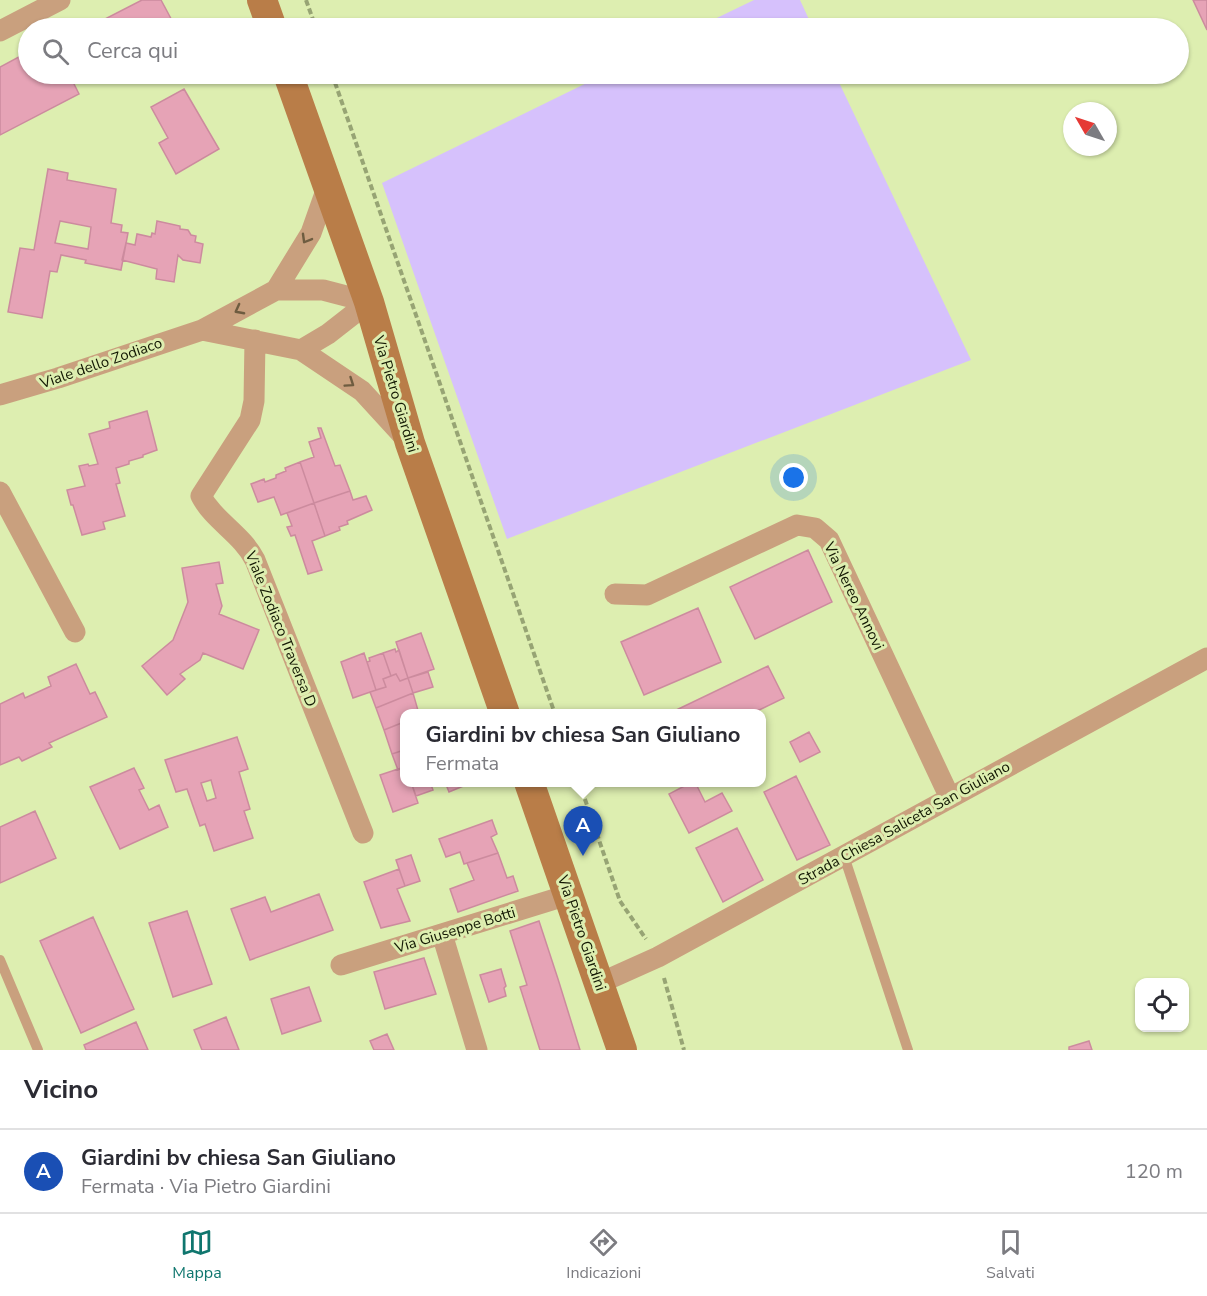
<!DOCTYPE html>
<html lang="it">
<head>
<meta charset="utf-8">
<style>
  :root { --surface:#fff; --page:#f7f7f7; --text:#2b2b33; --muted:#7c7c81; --line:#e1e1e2; --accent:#0f766e }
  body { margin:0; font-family:"Nunito Sans",sans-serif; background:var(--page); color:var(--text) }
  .controls { position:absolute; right:18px; bottom:18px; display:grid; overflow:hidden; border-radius:12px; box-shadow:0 2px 4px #0004 }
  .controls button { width:54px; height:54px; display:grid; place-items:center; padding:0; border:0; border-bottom:2px solid var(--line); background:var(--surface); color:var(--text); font:30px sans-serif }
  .compass { position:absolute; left:1063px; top:102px; width:54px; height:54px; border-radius:50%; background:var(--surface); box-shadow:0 2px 4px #0004; rotate:309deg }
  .you { position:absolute; left:794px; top:478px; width:21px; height:21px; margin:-15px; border:4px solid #fff; border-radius:50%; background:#1a73e8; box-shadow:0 0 0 9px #1a73e833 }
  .badge { display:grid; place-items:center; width:39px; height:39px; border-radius:50%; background:var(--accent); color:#fff; font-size:20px; font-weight:700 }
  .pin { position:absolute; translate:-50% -50px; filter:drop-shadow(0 2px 3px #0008) }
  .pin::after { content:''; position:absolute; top:32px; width:21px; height:18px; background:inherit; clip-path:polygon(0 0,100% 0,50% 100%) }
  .popup { position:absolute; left:400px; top:709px; width:366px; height:78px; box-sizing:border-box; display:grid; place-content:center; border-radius:12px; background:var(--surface); filter:drop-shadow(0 2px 4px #0005); font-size:20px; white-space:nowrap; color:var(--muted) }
  .popup b { font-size:22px; color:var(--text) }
  .popup::after { content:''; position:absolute; left:50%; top:100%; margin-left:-12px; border:12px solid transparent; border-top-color:var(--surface) }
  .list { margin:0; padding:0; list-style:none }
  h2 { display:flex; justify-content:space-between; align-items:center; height:78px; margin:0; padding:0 24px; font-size:26px }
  h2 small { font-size:20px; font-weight:400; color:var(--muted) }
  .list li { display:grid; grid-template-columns:39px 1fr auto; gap:18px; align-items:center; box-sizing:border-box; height:84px; padding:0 24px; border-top:2px solid var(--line) }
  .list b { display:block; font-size:22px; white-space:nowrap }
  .list p { margin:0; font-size:20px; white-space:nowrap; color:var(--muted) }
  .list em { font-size:20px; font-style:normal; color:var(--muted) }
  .icon { flex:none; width:33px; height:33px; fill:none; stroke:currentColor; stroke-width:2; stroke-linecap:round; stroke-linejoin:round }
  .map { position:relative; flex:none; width:1207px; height:1050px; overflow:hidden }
  .search { position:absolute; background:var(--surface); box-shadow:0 2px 4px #0004; left:18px; right:18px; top:18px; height:66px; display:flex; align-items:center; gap:15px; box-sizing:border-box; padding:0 21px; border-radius:33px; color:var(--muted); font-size:22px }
  .sheet { height:162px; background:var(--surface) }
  nav { display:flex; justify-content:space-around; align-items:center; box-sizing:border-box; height:84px; border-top:2px solid var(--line); background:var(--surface); font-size:16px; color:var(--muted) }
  nav a { display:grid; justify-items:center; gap:3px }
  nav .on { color:var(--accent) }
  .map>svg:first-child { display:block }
</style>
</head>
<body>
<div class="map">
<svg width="1207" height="1050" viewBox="0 0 1207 1050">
  <rect width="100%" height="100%" fill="#ddeeb0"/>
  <path fill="#d6c1fc" d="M 754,0 L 800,0 L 813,28 L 696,28 Z
    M 605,74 L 835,74 L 971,360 L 507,539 L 382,183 Z"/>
  <path fill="#e6a3b6" stroke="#cc8b9e" stroke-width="1.5" fill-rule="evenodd" d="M 142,0 L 161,0 L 176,28 L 105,28 L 101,21 Z
    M 1193,0 L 1207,0 L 1207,30 Z
    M 28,52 L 28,74 L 69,74 L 79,94 L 0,135 L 0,67 Z
    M 184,89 L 219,149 L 176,174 L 159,143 L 168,138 L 151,107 Z
    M 48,169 L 68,173 L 67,180 L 116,189 L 111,223 L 122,225 L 121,232 L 128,233 L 121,270 L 85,263 L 86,260 L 61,255 L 57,272 L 50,271 L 42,318 L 8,312 L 20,248 L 34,250 ZM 60,221 L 91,227 L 88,249 L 55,243 Z
    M 157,221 L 180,226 L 180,229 L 188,230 L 191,235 L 196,236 L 195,242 L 203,244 L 200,263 L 183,260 L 178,255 L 174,282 L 156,279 L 157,269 L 122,260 L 126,243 L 135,245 L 137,234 L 151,237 L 152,233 L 155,234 Z
    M 147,411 L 157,450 L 143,455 L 143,457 L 129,461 L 129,464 L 116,468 L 120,483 L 116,484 L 125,516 L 103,522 L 105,529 L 82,535 L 73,505 L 71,505 L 67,490 L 85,486 L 79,466 L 88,464 L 89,466 L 98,464 L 89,434 L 110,428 L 109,422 Z
    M 318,428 L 321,428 L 335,466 L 340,465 L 350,491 L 314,503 L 300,462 L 314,457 L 309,442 L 321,438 Z
    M 300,462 L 314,503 L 281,515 L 274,497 L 258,502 L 251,484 L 264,479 L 265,482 L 276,478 L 276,475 L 286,471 L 285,468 Z
    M 350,491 L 353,500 L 366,496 L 372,510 L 347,521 L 348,524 L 339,527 L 340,530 L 325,536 L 314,503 Z
    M 314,503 L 325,536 L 312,541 L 322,570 L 308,574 L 295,535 L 291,536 L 287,527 L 292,526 L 287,513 Z
    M 808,550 L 832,602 L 755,639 L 730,587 Z
    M 219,562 L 223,583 L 216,584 L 222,606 L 219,614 L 259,630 L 243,669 L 203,653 L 200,660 L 180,674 L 185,679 L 167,695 L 142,666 L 173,640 L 188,602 L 182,568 Z
    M 698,608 L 721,662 L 644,695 L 621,642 Z
    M 421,633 L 434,669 L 408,678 L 396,642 Z
    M 395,649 L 396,652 L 399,650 L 408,678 L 400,681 L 396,674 L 391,676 L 383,653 Z
    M 364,653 L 376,690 L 353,698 L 341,662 Z
    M 383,653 L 391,676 L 383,679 L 386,687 L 376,690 L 367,662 L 370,661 L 369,658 Z
    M 76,664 L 90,694 L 95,692 L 107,717 L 49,743 L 52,747 L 22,761 L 19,757 L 0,765 L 0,704 L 23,693 L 25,698 L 51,686 L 48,677 Z
    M 768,666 L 784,698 L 751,714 L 668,714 Z
    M 428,672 L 433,687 L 413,693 L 408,678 Z
    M 396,674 L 400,681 L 408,678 L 413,693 L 376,708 L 370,692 L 386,687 L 383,679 Z
    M 413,693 L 419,714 L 404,714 L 404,722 L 384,730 L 376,708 Z
    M 404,722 L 404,750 L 392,754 L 384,730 Z
    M 809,732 L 820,752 L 800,762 L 790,742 Z
    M 237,737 L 248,769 L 239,772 L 250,809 L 244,811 L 253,838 L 214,851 L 205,824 L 200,826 L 187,789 L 176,792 L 165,760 ZM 211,780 L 216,798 L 207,801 L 201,783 Z
    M 404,750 L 404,767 L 398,770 L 392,754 Z
    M 404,767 L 404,782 L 411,782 L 418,803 L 393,812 L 380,775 Z
    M 134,768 L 144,788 L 139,790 L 149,810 L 159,805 L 168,827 L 120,849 L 90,787 Z
    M 796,776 L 830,845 L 797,860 L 764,792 Z
    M 411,782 L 430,782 L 433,790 L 416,796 Z
    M 445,782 L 473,782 L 449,792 Z
    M 692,782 L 695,782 L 705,802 L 722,793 L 732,811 L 689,833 L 669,794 Z
    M 35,811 L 56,858 L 0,883 L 0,827 Z
    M 492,820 L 497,834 L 491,837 L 498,853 L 464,864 L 460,852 L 446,857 L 439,839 Z
    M 737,828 L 763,880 L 723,902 L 696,848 Z
    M 498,853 L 507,878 L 513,876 L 518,891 L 458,912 L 450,889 L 474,880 L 467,863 Z
    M 411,855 L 420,881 L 405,886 L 396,860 Z
    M 399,869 L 405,886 L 397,889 L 410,921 L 381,928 L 364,882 Z
    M 319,894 L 333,930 L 250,960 L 231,909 L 265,897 L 271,912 Z
    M 187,911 L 212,984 L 173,997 L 149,923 Z
    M 93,917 L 134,1009 L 81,1033 L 40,941 Z
    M 539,921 L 558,979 L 580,1050 L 540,1050 L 520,987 L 527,985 L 510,931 Z
    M 424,958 L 436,994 L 385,1009 L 374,972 Z
    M 501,969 L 506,986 L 504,988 L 506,996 L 489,1002 L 480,975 Z
    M 309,987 L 321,1021 L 282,1034 L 271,999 Z
    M 226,1017 L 239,1050 L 202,1050 L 194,1030 Z
    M 136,1022 L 148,1050 L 86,1050 L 84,1045 Z
    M 387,1034 L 394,1050 L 374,1050 L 370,1041 Z
    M 1089,1041 L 1092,1050 L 1069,1050 L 1069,1047 Z"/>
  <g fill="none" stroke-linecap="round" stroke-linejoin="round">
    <path stroke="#97a474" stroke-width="4" stroke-dasharray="6 3" stroke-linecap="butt" d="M 306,0 L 316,28
      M 332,74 L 555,714
      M 579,782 L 620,901 L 646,939
      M 664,978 L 684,1050"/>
    <path stroke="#c9a07e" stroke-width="10" d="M 844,856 L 908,1050
      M 0,960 L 38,1050"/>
    <path stroke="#c9a07e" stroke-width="21" d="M 0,31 L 60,0
      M 276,290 L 311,233 L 328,185
      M 202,330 L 301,350 L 362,391 L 405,438
      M 255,340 L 254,401 L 250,420 L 201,496 C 214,521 242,534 255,560 L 363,833
      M 301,350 L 328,334 L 369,302
      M 0,395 L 58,378 L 202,330 L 276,290 L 323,290 L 369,302
      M 0,492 L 75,632
      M 615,594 L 647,595 L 797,525 L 815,528 L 829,540 L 950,798
      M 442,934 L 477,1050
      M 341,965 L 568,895
      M 600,983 L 658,957 L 1207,658"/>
    <path stroke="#b97d48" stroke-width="30" d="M 262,0 L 272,28
      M 288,74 L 369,302 L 410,443 L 505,714
      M 529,782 L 622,1050"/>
  </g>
  <defs><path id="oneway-chevron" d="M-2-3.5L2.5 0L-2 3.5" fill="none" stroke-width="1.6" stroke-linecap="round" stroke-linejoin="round" transform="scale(1.5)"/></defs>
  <g stroke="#6e5c40">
    <use href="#oneway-chevron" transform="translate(306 239) rotate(120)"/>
    <use href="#oneway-chevron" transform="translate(239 310) rotate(152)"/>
    <use href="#oneway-chevron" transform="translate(350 383) rotate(34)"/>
  </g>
  <g text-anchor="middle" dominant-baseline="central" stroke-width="6" stroke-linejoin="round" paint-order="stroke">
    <g font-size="15" fill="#131803" stroke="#ddeeb0">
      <text transform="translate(101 363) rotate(-19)">Viale dello Zodiaco</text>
      <text transform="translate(396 394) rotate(73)">Via Pietro Giardini</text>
      <text transform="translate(854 596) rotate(64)">Via Nereo Annovi</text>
      <text transform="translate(281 629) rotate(68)">Viale Zodiaco Traversa D</text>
      <text transform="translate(904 823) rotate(-29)">Strada Chiesa Saliceta San Giuliano</text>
      <text transform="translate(455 930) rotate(-17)">Via Giuseppe Botti</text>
      <text transform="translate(582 933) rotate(71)">Via Pietro Giardini</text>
    </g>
  </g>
</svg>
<div class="controls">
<button><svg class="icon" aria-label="locate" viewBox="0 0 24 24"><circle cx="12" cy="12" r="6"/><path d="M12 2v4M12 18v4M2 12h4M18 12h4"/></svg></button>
</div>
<svg class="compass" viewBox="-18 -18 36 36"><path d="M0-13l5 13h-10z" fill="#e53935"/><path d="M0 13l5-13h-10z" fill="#7c7c81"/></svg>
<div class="you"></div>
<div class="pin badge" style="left:583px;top:856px;background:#1a4fb4">A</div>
<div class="popup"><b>Giardini bv chiesa San Giuliano</b>Fermata</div>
<div class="search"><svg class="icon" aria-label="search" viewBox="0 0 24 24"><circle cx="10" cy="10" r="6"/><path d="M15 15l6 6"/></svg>Cerca qui</div>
</div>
<section class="sheet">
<h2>Vicino<small></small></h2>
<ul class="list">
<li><span class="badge" style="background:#1a4fb4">A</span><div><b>Giardini bv chiesa San Giuliano</b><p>Fermata · Via Pietro Giardini</p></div><em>120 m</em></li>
</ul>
</section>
<nav>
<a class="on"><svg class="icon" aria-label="map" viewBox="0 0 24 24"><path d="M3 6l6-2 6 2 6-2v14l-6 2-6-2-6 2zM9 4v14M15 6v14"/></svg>Mappa</a>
<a><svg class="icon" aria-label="directions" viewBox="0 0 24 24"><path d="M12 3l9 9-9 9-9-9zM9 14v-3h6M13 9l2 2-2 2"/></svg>Indicazioni</a>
<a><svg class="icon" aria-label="saved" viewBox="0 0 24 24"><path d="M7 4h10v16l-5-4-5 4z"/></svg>Salvati</a>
</nav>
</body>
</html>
